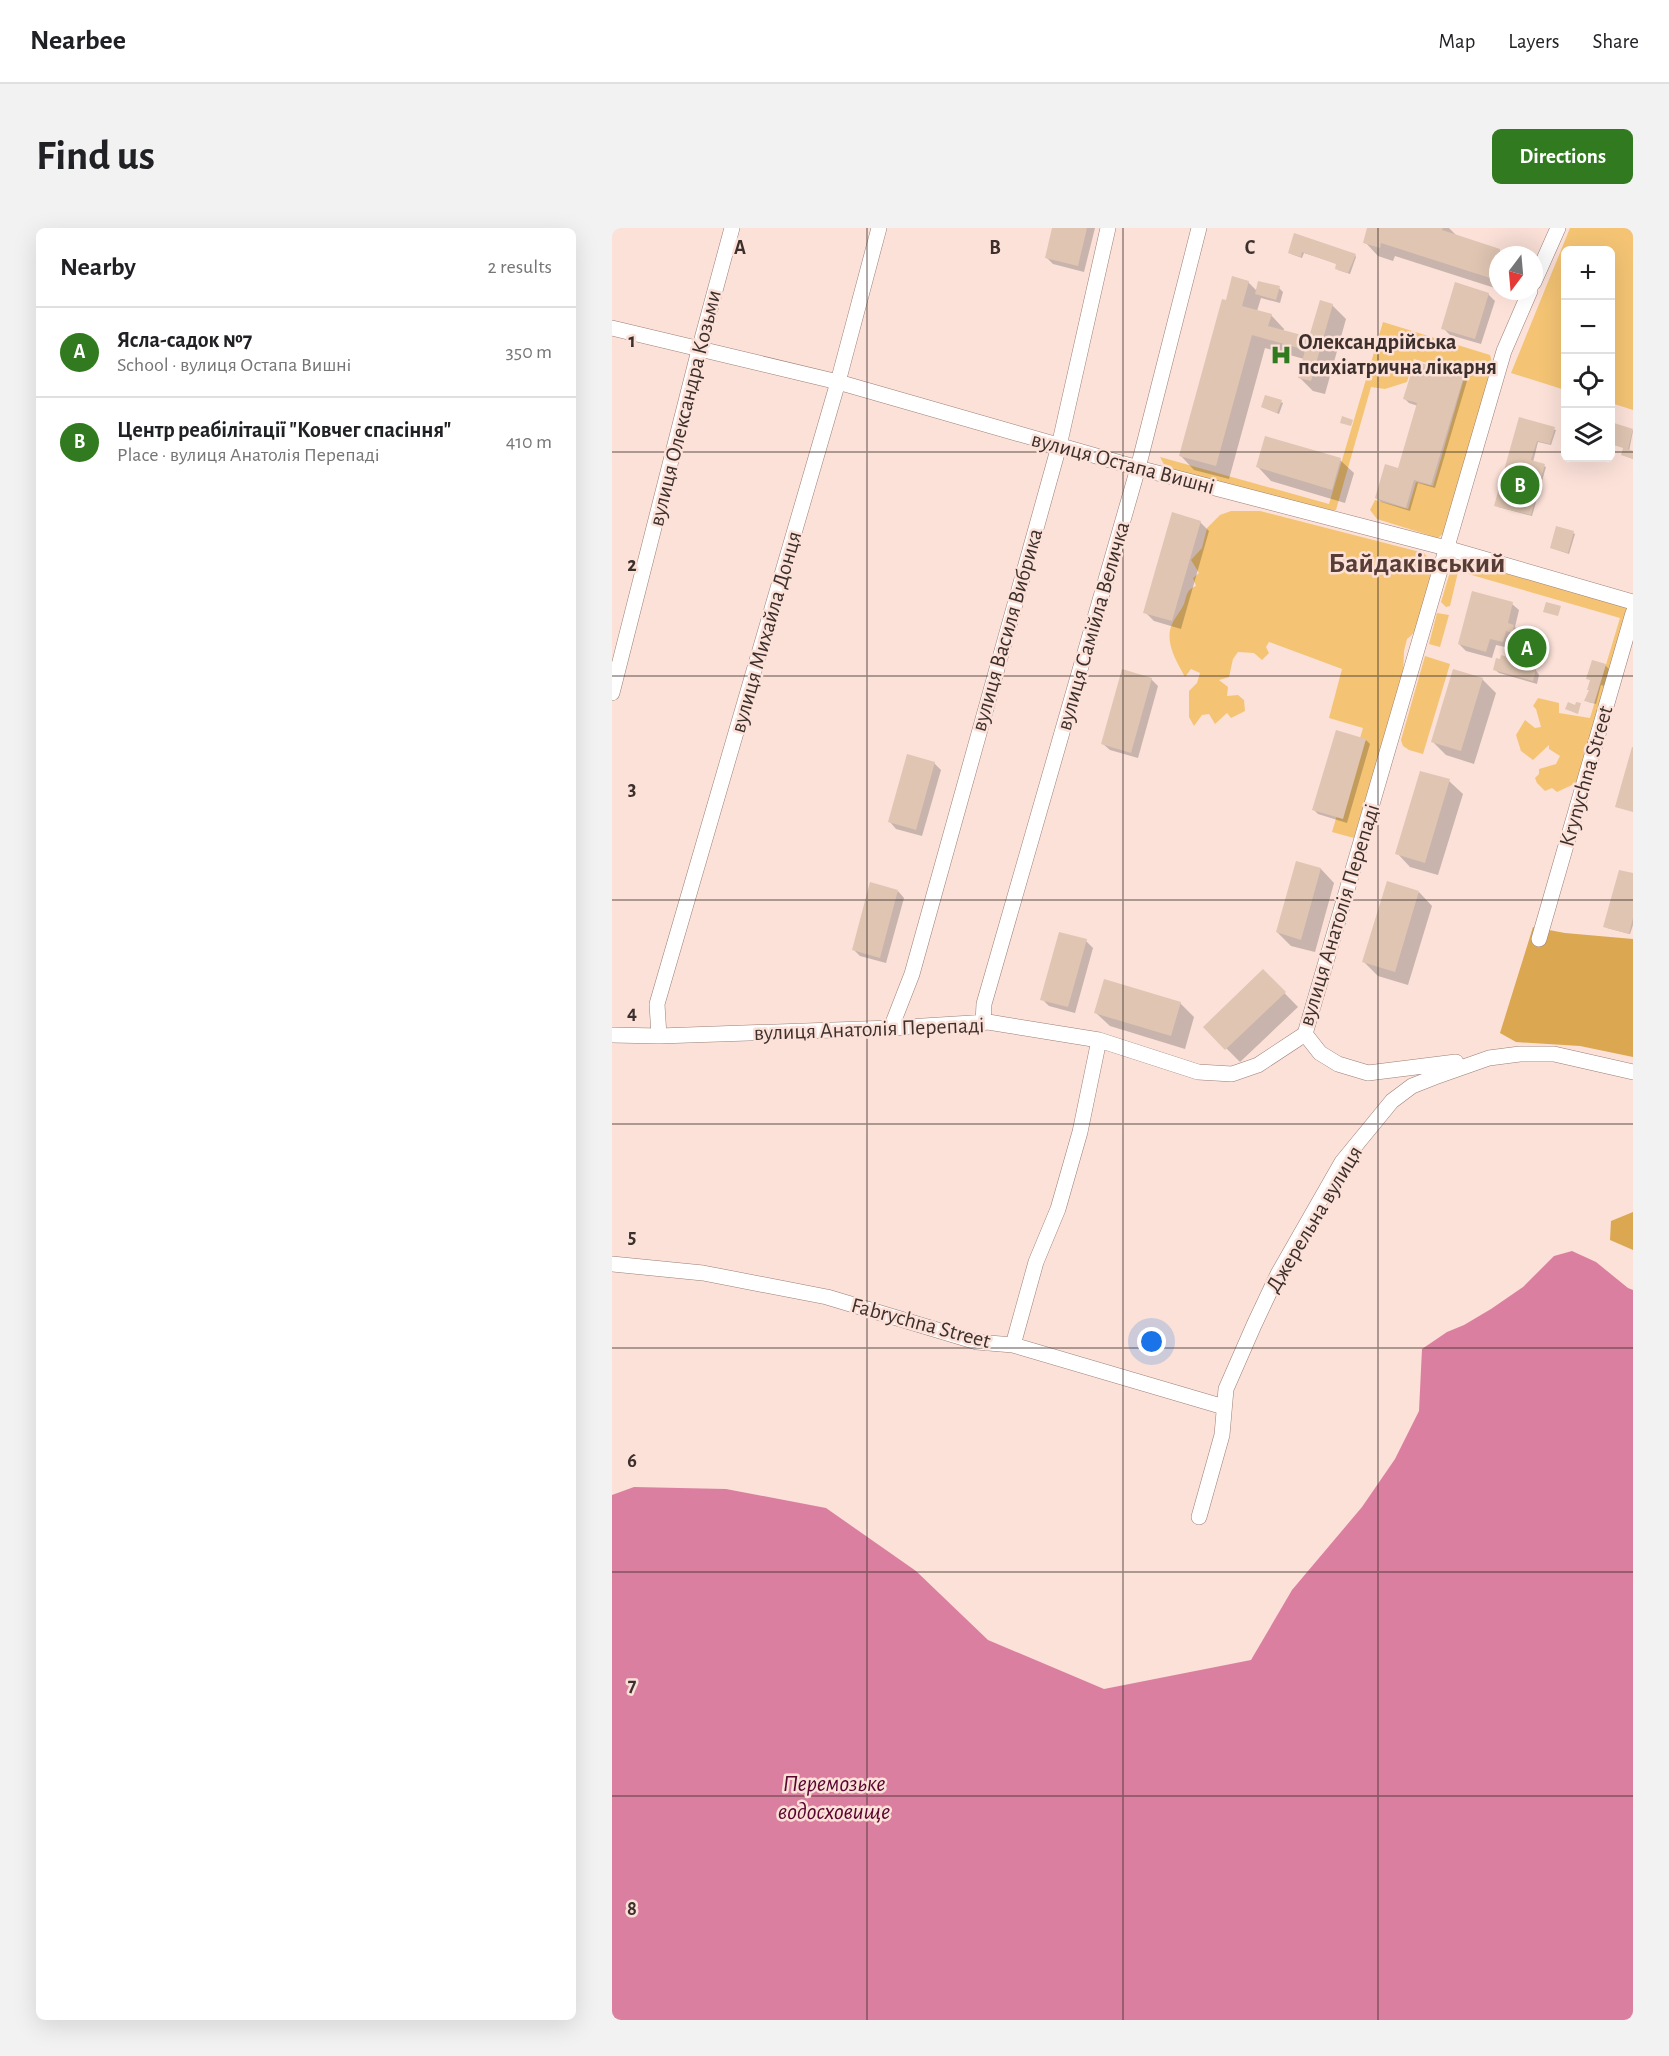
<!DOCTYPE html>
<html lang="en">
<head>
<meta charset="utf-8">
<style>
  :root { --surface:#fff; --page:#f2f2f2; --text:#202124; --muted:#757577; --line:#e0e0e0; --accent:#317a1f }
  body { margin:0; font-family:"Alegreya Sans",sans-serif; background:var(--page); color:var(--text) }
  .controls { position:absolute; right:18px; top:18px; display:grid; overflow:hidden; border-radius:9px; box-shadow:0 6px 24px #0002 }
  .controls button { width:54px; height:54px; display:grid; place-items:center; padding:0; border:0; border-bottom:2px solid var(--line); background:var(--surface); color:var(--text); font:30px sans-serif }
  .compass { position:absolute; left:877px; top:18px; width:54px; height:54px; border-radius:50%; background:var(--surface); box-shadow:0 6px 24px #0002; rotate:196deg }
  .you { position:absolute; left:540px; top:1114px; width:21px; height:21px; margin:-15px; border:4px solid #fff; border-radius:50%; background:#1a73e8; box-shadow:0 0 0 9px #1a73e833 }
  .badge { display:grid; place-items:center; width:39px; height:39px; border-radius:50%; background:var(--accent); color:#fff; font-size:20px; font-weight:700 }
  .pin { position:absolute; translate:-50% -50%; border:3px solid #fff; box-shadow:0 2px 6px #0006 }
  .list { margin:0; padding:0; list-style:none }
  h2 { display:flex; justify-content:space-between; align-items:center; height:78px; margin:0; padding:0 24px; font-size:26px }
  h2 small { font-size:20px; font-weight:400; color:var(--muted) }
  .list li { display:grid; grid-template-columns:39px 1fr auto; gap:18px; align-items:center; box-sizing:border-box; height:90px; padding:0 24px; border-top:2px solid var(--line) }
  .list b { display:block; font-size:22px; white-space:nowrap }
  .list p { margin:0; font-size:20px; white-space:nowrap; color:var(--muted) }
  .list em { font-size:20px; font-style:normal; color:var(--muted) }
  .icon { flex:none; width:33px; height:33px; fill:none; stroke:currentColor; stroke-width:2; stroke-linecap:round; stroke-linejoin:round }
  .map { position:relative; flex:none; width:1021px; height:1792px; overflow:hidden; border-radius:9px }
  header { display:flex; align-items:center; gap:36px; box-sizing:border-box; height:84px; padding:0 30px; background:var(--surface); border-bottom:2px solid var(--line) }
  header strong { font-size:28px }
  nav { display:flex; gap:33px; margin-inline-start:auto; font-size:21px }
  .intro { display:flex; align-items:center; justify-content:space-between; box-sizing:border-box; height:144px; padding:0 36px }
  h1 { margin:0; font-size:42px }
  .button { padding:15px 27px; border-radius:9px; background:var(--accent); color:#fff; font-size:21px; font-weight:700 }
  main { display:flex; gap:36px; padding:0 36px }
  aside { flex:1; background:var(--surface); border-radius:9px; box-shadow:0 6px 24px #0002 }
  .map>svg:first-child { display:block }
</style>
</head>
<body>
<header>
<strong>Nearbee</strong>
<nav><a>Map</a><a>Layers</a><a>Share</a></nav>
</header>
<div class="intro"><h1>Find us</h1><a class="button">Directions</a></div>
<main>
<aside>
<h2>Nearby<small>2 results</small></h2>
<ul class="list">
<li><span class="badge">A</span><div><b>Ясла-садок №7</b><p>School · вулиця Остапа Вишні</p></div><em>350 m</em></li>
<li><span class="badge">B</span><div><b>Центр реабілітації &quot;Ковчег спасіння&quot;</b><p>Place · вулиця Анатолія Перепаді</p></div><em>410 m</em></li>
</ul>
</aside>
<div class="map">
<svg width="1021" height="1792" viewBox="0 0 1021 1792">
  <rect width="100%" height="100%" fill="#fbe1d8"/>
  <path fill="#f4c474" d="M 958,0 L 1021,0 L 1021,182 L 999,175 L 999,22 L 954,22 L 953,162 L 899,145 Z
    M 771,94 L 878,127 L 881,138 L 832,305 L 826,310 L 765,291 L 758,282 L 763,272 L 796,281 L 804,254 L 821,258 L 853,147 L 802,131 L 795,154 L 773,161 L 759,159 L 724,282 L 714,285 L 555,242 L 548,229 L 717,276 Z
    M 619,283 L 648,283 L 812,325 L 821,336 C 817,355 812,401 795,411 L 792,423 L 791,447 L 742,610 L 720,604 L 751,500 L 717,490 L 730,441 L 657,414 L 654,419 L 657,425 L 650,432 L 642,425 L 626,424 L 621,431 L 617,449 L 607,452 L 616,459 L 615,468 L 626,467 L 632,472 L 633,483 L 619,490 L 615,485 L 603,496 L 597,486 L 590,487 L 582,498 L 577,489 L 577,463 L 585,455 L 588,445 L 579,441 L 573,449 C 565,434 552,414 560,396 C 563,389 569,383 572,376 C 575,367 574,362 584,358 L 581,350 L 587,345 L 579,332 L 590,320 L 595,300 L 608,287 Z
    M 847,340 L 838,378 L 834,379 L 829,374 L 838,344 Z
    M 875,340 L 1019,380 L 964,559 L 960,557 L 945,564 L 940,560 L 933,563 L 925,555 L 923,550 L 927,546 L 927,541 L 944,536 L 948,528 L 937,521 L 937,517 L 921,532 L 909,523 L 904,507 L 913,492 L 923,500 L 929,499 L 924,481 L 921,478 L 926,470 L 947,475 L 947,485 L 978,490 L 1008,390 L 853,345 L 856,341 Z
    M 825,385 L 837,387 L 828,419 L 817,416 Z
    M 813,428 L 838,436 L 811,526 L 797,522 L 791,518 L 789,512 Z"/>
  <path fill="#dba851" d="M 921,699 L 953,705 L 1021,711 L 1021,829 L 968,818 L 904,814 L 888,805 Z
    M 1021,984 L 1021,1022 L 998,1012 L 999,993 Z"/>
  <path fill="#db7fa0" d="M 960,1023 L 984,1034 L 1016,1060 L 1021,1062 L 1021,1792 L 0,1792 L 0,1267 L 22,1259 L 114,1261 L 214,1280 L 304,1343 L 376,1412 L 492,1461 L 639,1432 L 680,1362 L 750,1279 L 783,1231 L 807,1183 L 810,1121 L 835,1104 L 852,1097 L 879,1081 L 911,1059 L 942,1028 Z"/>
  <path fill="#0003" d="M 442,0 L 483,0 L 472,44 L 441,36 L 434,29 Z
    M 757,0 L 837,0 L 845,8 L 887,22 L 892,27 L 886,27 L 886,61 L 783,28 L 781,33 L 766,28 L 753,14 Z
    M 683,7 L 743,27 L 744,29 L 738,46 L 726,42 L 726,36 L 692,25 L 690,30 L 679,26 L 677,24 Z
    M 636,54 L 645,63 L 667,60 L 671,64 L 668,75 L 649,70 L 645,83 L 659,87 L 672,101 L 671,104 L 698,111 L 720,77 L 734,91 L 713,166 L 701,163 L 687,149 L 692,131 L 653,120 L 617,251 L 582,242 L 569,228 L 615,73 Z
    M 876,66 L 883,73 L 869,116 L 838,107 L 831,100 Z
    M 851,149 L 855,153 L 823,260 L 806,255 L 798,283 L 769,274 L 764,270 L 787,242 L 806,178 L 797,175 L 793,171 Z
    M 669,174 L 671,175 L 667,186 L 650,179 Z
    M 908,191 L 944,202 L 939,217 L 926,214 L 921,234 L 934,239 L 920,288 L 886,279 Z
    M 999,196 L 1021,203 L 1017,223 L 1021,224 L 1021,231 L 1011,227 L 1013,220 L 999,216 Z
    M 728,232 L 742,245 L 733,275 L 659,253 L 646,239 Z
    M 588,294 L 597,303 L 569,401 L 542,393 L 533,384 Z
    M 961,305 L 963,306 L 957,326 L 939,320 Z
    M 900,376 L 907,382 L 903,399 L 908,405 L 907,411 L 901,409 L 898,420 L 884,417 L 880,430 L 854,423 L 847,416 Z
    M 993,437 L 997,441 L 992,458 L 989,457 L 984,476 L 976,474 L 974,472 L 978,463 L 979,453 L 976,450 Z
    M 921,438 L 927,447 L 925,456 L 887,445 L 882,441 Z
    M 539,451 L 546,458 L 526,530 L 498,522 L 491,516 Z
    M 870,451 L 884,465 L 862,536 L 834,527 L 821,514 Z
    M 754,512 L 758,516 L 735,595 L 706,586 L 702,582 Z
    M 322,535 L 329,542 L 310,608 L 284,601 L 278,594 Z
    M 837,553 L 851,566 L 826,647 L 798,639 L 785,625 Z
    M 685,635 L 709,641 L 722,655 L 703,724 L 679,718 L 665,704 Z
    M 1008,643 L 1021,647 L 1021,697 L 1018,706 L 995,700 Z
    M 286,663 L 292,670 L 274,735 L 248,728 L 242,722 Z
    M 807,664 L 820,678 L 796,757 L 766,748 L 752,734 Z
    M 474,713 L 481,720 L 463,785 L 437,778 L 430,771 Z
    M 651,743 L 686,779 L 628,834 L 593,799 Z
    M 568,775 L 582,789 L 573,821 L 498,798 L 484,785 Z"/>
  <path fill="#dfc5b2" d="M 440,0 L 475,0 L 466,38 L 433,30 Z
    M 755,0 L 831,0 L 830,2 L 888,21 L 878,50 L 769,15 L 768,20 L 751,15 Z
    M 682,5 L 744,26 L 736,45 L 723,41 L 724,36 L 690,24 L 689,29 L 676,25 Z
    M 620,48 L 637,53 L 630,78 L 660,86 L 656,98 L 697,109 L 708,72 L 721,76 L 699,153 L 686,150 L 693,122 L 640,107 L 604,238 L 567,228 L 610,71 L 614,72 Z
    M 646,53 L 668,58 L 664,72 L 643,66 Z
    M 843,54 L 877,65 L 863,111 L 829,101 Z
    M 803,133 L 852,148 L 819,257 L 802,252 L 794,280 L 763,270 L 773,236 L 786,240 L 805,175 L 791,171 Z
    M 653,167 L 670,172 L 665,185 L 649,179 Z
    M 730,188 L 741,192 L 739,198 L 728,195 Z
    M 907,189 L 943,199 L 938,216 L 925,213 L 919,232 L 933,236 L 919,287 L 882,278 Z
    M 999,194 L 1021,201 L 1016,221 L 1021,223 L 1021,231 L 1009,227 L 1011,220 L 999,216 Z
    M 653,208 L 729,230 L 720,262 L 644,239 Z
    M 560,284 L 589,293 L 560,393 L 531,385 Z
    M 944,298 L 962,303 L 956,325 L 938,320 Z
    M 860,363 L 901,374 L 896,395 L 902,397 L 900,405 L 894,403 L 891,414 L 878,411 L 874,424 L 846,416 Z
    M 934,374 L 949,378 L 946,388 L 931,384 Z
    M 889,427 L 922,437 L 921,440 L 924,441 L 921,453 L 881,442 L 884,430 L 888,431 Z
    M 980,432 L 994,436 L 982,475 L 972,473 L 977,462 L 975,462 L 978,452 L 974,451 Z
    M 510,441 L 540,450 L 519,525 L 489,516 Z
    M 841,441 L 871,450 L 849,523 L 819,514 Z
    M 956,474 L 963,477 L 964,474 L 969,475 L 966,486 L 953,481 Z
    M 724,502 L 754,511 L 731,591 L 700,582 Z
    M 1020,519 L 1021,519 L 1021,584 L 1003,579 Z
    M 295,526 L 323,534 L 304,602 L 276,594 Z
    M 808,543 L 838,551 L 813,635 L 783,626 Z
    M 684,633 L 709,640 L 689,712 L 664,704 Z
    M 1007,642 L 1021,645 L 1021,690 L 1017,706 L 991,699 Z
    M 775,653 L 807,663 L 783,744 L 750,734 Z
    M 258,654 L 286,662 L 268,730 L 240,722 Z
    M 447,704 L 475,711 L 456,779 L 428,772 Z
    M 651,741 L 674,764 L 613,822 L 591,799 Z
    M 492,751 L 569,774 L 559,808 L 482,785 Z"/>
  <g fill="none" stroke-linecap="round" stroke-linejoin="round">
    <defs>
      <path id="street" d="M 922,54 L 946,0
        M 0,100 L 226,154 L 526,240 L 834,320 L 1021,374
        M 0,465 L 87,122 L 120,0
        M 927,711 L 1021,385
        M 371,795 L 372,776 L 526,240 L 587,0
        M 279,800 L 300,746 L 447,218 L 496,0
        M 693,806 L 708,825 L 726,836 L 756,845 L 844,834
        M 0,807 L 47,808 L 279,800 L 376,794 L 487,812 L 586,844 L 620,846 L 646,837 L 693,806 L 892,123 L 918,63
        M 47,808 L 45,776 L 226,154 L 267,0
        M 0,1036 L 91,1045 L 215,1069 L 365,1114 L 401,1117 L 612,1179
        M 401,1117 L 424,1034 L 446,981 L 468,904 L 487,812
        M 587,1289 L 610,1207 L 614,1161 L 642,1097 L 666,1046 L 730,934 L 780,873 L 800,858 L 823,849 L 877,830 L 908,826 L 942,826 L 1021,844"/>
    </defs>
    <use href="#street" stroke="#9c7e75" stroke-width="16"/>
    <use href="#street" stroke="#fff" stroke-width="15"/>
  </g>
  <path fill="none" stroke="#3d302c" stroke-width="1.5" stroke-opacity="0.55" d="M 255,0 L 255,1792M 511,0 L 511,1792M 766,0 L 766,1792M 0,224 L 954,224M 999,224 L 1021,224M 0,448 L 1021,448M 0,672 L 1021,672M 0,896 L 1021,896M 0,1120 L 1021,1120M 0,1344 L 1021,1344M 0,1568 L 1021,1568"/>
  <defs>
    <symbol id="hospital-bare" viewBox="-9 -9 18 18"><path d="M-5-5h3v3.5h4V-5h3V5h-3V1.5h-4V5h-3Z" fill="#317a1f" stroke="#fbe1d8" stroke-width="2.5" paint-order="stroke"/></symbol>
  </defs>
  <g fill-rule="evenodd">
    <use href="#hospital-bare" x="654" y="112" width="30" height="30"/>
  </g>
  <g text-anchor="middle" dominant-baseline="central" stroke-width="5" stroke-linejoin="round" paint-order="stroke">
    <g font-size="22" font-weight="bold" fill="#3d302c" stroke="#fbe1d8" text-anchor="start">
      <text x="686" y="114">Олександрійська<tspan x="686" dy="25">психіатрична лікарня</tspan></text>
    </g>
    <g font-size="22" fill="#3d302c" stroke="#fbe1d8">
      <text transform="translate(73 180) rotate(-76)">вулиця Олександра Козьми</text>
      <text transform="translate(511 235) rotate(15)">вулиця Остапа Вишні</text>
      <text transform="translate(481 398) rotate(-74)">вулиця Самійла Величка</text>
      <text transform="translate(395 402) rotate(-74)">вулиця Василя Вибрика</text>
      <text transform="translate(154 404) rotate(-74)">вулиця Михайла Донця</text>
      <text transform="translate(974 548) rotate(-74)">Krynychna Street</text>
      <text transform="translate(727 687) rotate(-73)">вулиця Анатолія Перепаді</text>
      <text transform="translate(257 801) rotate(-2)">вулиця Анатолія Перепаді</text>
      <text transform="translate(702 991) rotate(-59)">Джерельна вулиця</text>
      <text transform="translate(309 1095) rotate(15)">Fabrychna Street</text>
    </g>
    <g font-size="24" font-style="italic" fill="#5a0430" stroke="#fbe1d8">
      <text x="222" y="1556">Перемозьке<tspan x="222" dy="28">водосховище</tspan></text>
    </g>
    <g font-size="28" font-weight="bold" fill="#573d35" stroke="#fbe1d8">
      <text x="805" y="336">Байдаківський</text>
    </g>
  </g>
  <g font-size="20" text-anchor="middle" font-weight="bold" fill="#3d302c" stroke="#fbe1d8" stroke-width="5" stroke-linejoin="round" paint-order="stroke">
    <text x="128" y="26">A</text>
    <text x="383" y="26">B</text>
    <text x="638" y="26">C</text>
    <text x="20" y="119">1</text>
    <text x="20" y="343">2</text>
    <text x="20" y="567">3</text>
    <text x="20" y="791">4</text>
    <text x="20" y="1015">5</text>
    <text x="20" y="1239">6</text>
    <text x="20" y="1463">7</text>
    <text x="20" y="1687">8</text>
  </g>
</svg>
<div class="controls">
<button>+</button>
<button>−</button>
<button><svg class="icon" aria-label="locate" viewBox="0 0 24 24"><circle cx="12" cy="12" r="6"/><path d="M12 2v4M12 18v4M2 12h4M18 12h4"/></svg></button>
<button><svg class="icon" aria-label="layers" viewBox="0 0 24 24"><path d="M12 4l9 5-9 5-9-5zM3 14l9 5 9-5"/></svg></button>
</div>
<svg class="compass" viewBox="-18 -18 36 36"><path d="M0-13l5 13h-10z" fill="#e53935"/><path d="M0 13l5-13h-10z" fill="#757577"/></svg>
<div class="you"></div>
<div class="pin badge" style="left:915px;top:420px">A</div>
<div class="pin badge" style="left:908px;top:257px">B</div>
</div>
</main>
</body>
</html>
